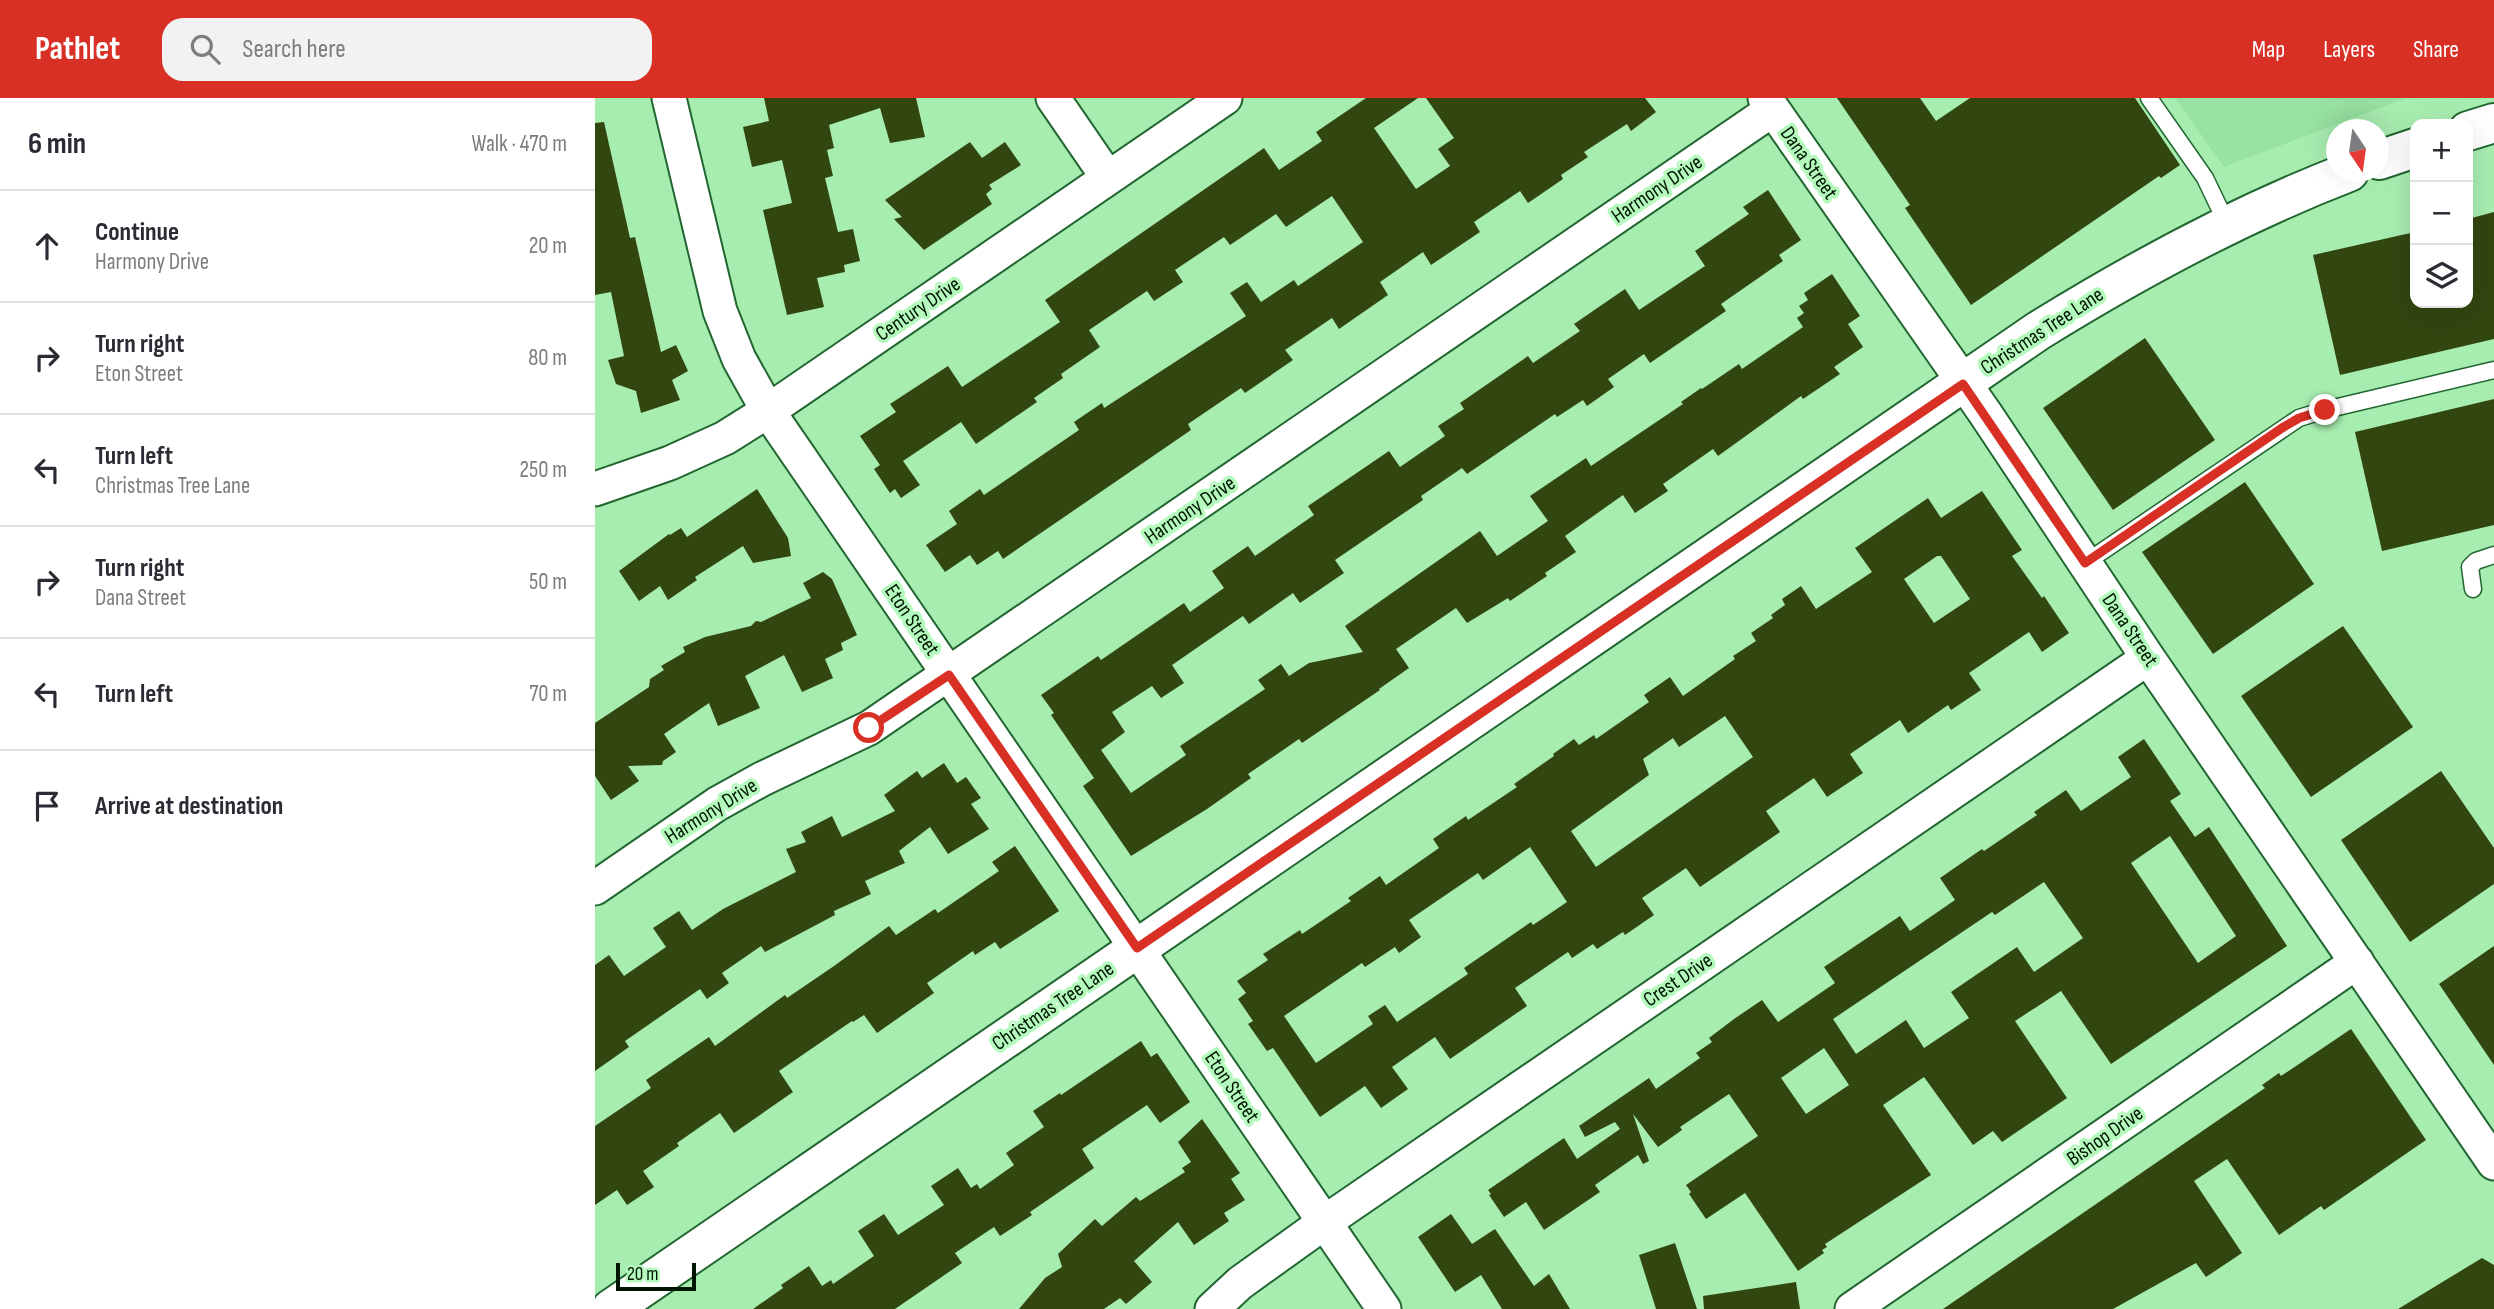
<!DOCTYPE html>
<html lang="en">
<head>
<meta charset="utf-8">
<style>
  :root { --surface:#fff; --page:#f2f2f3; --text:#2b2b33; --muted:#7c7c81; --line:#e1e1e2; --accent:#d93025 }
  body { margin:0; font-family:"Sofia Sans Condensed",sans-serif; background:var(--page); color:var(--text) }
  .controls { position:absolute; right:21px; top:21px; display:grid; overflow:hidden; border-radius:14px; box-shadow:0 7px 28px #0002 }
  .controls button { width:63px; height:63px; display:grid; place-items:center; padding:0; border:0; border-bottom:2px solid var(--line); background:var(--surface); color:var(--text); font:35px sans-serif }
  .compass { position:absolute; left:1731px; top:21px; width:63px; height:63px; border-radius:50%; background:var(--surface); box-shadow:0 7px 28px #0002; rotate:167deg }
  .scale { position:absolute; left:21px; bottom:18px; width:80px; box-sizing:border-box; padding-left:7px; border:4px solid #001502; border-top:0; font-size:19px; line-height:24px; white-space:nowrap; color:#001502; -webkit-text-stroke:5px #b5fabd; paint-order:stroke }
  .stop { position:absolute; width:21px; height:21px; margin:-16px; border:5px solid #d93025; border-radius:50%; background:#fff }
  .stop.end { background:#d93025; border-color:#fff; box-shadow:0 2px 7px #0008 }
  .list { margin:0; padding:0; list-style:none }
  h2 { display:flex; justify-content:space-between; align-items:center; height:91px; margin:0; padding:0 28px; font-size:30px }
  h2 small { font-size:23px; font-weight:400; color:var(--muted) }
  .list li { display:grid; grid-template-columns:46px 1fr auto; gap:21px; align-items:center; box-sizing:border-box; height:112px; padding:0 28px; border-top:2px solid var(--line) }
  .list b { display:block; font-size:26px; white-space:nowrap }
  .list p { margin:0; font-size:23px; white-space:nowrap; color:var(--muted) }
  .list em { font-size:23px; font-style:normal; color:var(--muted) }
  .icon { flex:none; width:38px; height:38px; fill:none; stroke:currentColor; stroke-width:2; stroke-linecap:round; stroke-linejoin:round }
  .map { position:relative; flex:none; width:1899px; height:1211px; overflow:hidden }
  header { display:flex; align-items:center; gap:42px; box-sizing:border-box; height:98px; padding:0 35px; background:var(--accent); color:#fff }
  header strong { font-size:33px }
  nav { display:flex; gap:38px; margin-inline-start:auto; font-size:24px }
  .search { width:490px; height:63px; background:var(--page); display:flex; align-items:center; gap:18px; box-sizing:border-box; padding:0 24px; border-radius:21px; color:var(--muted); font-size:26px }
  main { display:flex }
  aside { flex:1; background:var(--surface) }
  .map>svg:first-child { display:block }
</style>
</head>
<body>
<header>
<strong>Pathlet</strong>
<div class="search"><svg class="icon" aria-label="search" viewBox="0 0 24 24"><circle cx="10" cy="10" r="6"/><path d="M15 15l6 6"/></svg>Search here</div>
<nav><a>Map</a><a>Layers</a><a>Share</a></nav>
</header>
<main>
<aside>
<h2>6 min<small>Walk · 470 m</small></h2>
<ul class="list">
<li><svg class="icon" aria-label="ahead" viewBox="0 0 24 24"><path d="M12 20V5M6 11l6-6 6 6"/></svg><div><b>Continue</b><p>Harmony Drive</p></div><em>20 m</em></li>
<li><svg class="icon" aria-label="right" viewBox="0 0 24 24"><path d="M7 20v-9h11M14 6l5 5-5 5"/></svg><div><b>Turn right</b><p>Eton Street</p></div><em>80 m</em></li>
<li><svg class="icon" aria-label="left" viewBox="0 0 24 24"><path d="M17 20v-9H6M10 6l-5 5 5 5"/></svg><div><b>Turn left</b><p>Christmas Tree Lane</p></div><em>250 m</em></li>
<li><svg class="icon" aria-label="right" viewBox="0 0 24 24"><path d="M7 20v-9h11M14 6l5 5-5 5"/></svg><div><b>Turn right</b><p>Dana Street</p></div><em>50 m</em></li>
<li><svg class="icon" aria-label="left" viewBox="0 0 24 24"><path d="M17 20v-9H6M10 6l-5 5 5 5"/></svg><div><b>Turn left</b></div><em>70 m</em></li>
<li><svg class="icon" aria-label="arrive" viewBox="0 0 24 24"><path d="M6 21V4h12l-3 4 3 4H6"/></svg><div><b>Arrive at destination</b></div></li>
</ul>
</aside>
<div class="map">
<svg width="1899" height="1211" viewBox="0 0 1899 1211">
  <rect width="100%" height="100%" fill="#a8edb0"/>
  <path fill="#98e3a2" d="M 1580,0 L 1811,0 L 1629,69 Z"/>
  <path fill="#324610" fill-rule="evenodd" d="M 169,0 L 321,0 L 330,39 L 295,45 L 285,10 L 234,27 L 239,50 L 232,52 L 238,78 L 230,80 L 243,134 L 258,131 L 265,163 L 249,167 L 250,174 L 222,180 L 229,209 L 192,217 L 168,112 L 197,105 L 187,62 L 157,69 L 148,29 L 174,23 Z
    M 771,0 L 823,0 L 779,30 L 821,91 L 855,68 L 843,51 L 859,40 L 831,0 L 1050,0 L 1061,14 L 1036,33 L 1032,26 L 989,54 L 993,59 L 966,77 L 968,81 L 933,105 L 925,93 L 879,124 L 885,134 L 836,167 L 828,154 L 785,184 L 793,197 L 744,231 L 737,220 L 690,252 L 698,262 L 650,295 L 646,290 L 593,326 L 596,332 L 408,461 L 403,453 L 382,467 L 375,457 L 350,474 L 331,447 L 362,426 L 354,413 L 385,391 L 389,397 L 484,332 L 479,324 L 507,305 L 509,310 L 651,218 L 635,195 L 652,184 L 666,204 L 699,182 L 703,188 L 768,144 L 737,98 L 691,129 L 681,116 L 635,147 L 629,139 L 580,172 L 588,184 L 559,203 L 552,193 L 494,232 L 505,249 L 466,276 L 468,280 L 439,300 L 442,304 L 381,346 L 366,324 L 308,363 L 325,387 L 306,400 L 300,391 L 295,395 L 279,371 L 285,367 L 265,338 L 301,314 L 295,306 L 353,268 L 367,289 L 465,224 L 450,202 L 669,50 L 684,72 L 727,43 L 721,34 Z
    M 1242,0 L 1325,0 L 1341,23 L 1375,0 L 1540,0 L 1585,67 L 1566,80 L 1564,78 L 1376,207 L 1310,110 L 1315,107 Z
    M 9,24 L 35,140 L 40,139 L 66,254 L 81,247 L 93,273 L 77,282 L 85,302 L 46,315 L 41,293 L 21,286 L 13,262 L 29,258 L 16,194 L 0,197 L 0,25 Z
    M 375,44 L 387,60 L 410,44 L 426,67 L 394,87 L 397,91 L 391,96 L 397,106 L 329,152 L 299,121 L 307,119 L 290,102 Z
    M 1173,92 L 1206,142 L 1184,157 L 1188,163 L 1126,206 L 1131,213 L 1055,265 L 1049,256 L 1013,281 L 1019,289 L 992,308 L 988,302 L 962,319 L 960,316 L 872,376 L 867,370 L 826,398 L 828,402 L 740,462 L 749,475 L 705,505 L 698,495 L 654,526 L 648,518 L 577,567 L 589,585 L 566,600 L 557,588 L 517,614 L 530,634 L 506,652 L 536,695 L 591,657 L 585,648 L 670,591 L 663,582 L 686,566 L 694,578 L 714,565 L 768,554 L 750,528 L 885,433 L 902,458 L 953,423 L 935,398 L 991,360 L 996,368 L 1088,306 L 1086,304 L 1106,290 L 1107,291 L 1144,266 L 1147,271 L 1208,229 L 1202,220 L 1209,215 L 1204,208 L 1213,202 L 1209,195 L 1237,176 L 1265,218 L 1253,226 L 1268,249 L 1239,269 L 1245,276 L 1208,301 L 1206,298 L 1123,358 L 1118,351 L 1068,386 L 1073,393 L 1040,415 L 1028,397 L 970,438 L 981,454 L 950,475 L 952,478 L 915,503 L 913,500 L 872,525 L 861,510 L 801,551 L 814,570 L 784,591 L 785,592 L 707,645 L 704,641 L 653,676 L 656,680 L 612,711 L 536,758 L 488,688 L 499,680 L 456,617 L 459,615 L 446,597 L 503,558 L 506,562 L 589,505 L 595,514 L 629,490 L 617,473 L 653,448 L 660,458 L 719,417 L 713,408 L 794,353 L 805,369 L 850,338 L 843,328 L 869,311 L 865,305 L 933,258 L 938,265 L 985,233 L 979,226 L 1030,191 L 1044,212 L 1110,168 L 1100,153 L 1154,116 L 1148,109 Z
    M 1899,114 L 1899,241 L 1745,277 L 1718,157 L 1820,134 L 1820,205 L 1873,205 L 1873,121 Z
    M 1550,240 L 1620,342 L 1518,412 L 1448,310 Z
    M 1899,301 L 1899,427 L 1787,453 L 1760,334 Z
    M 1650,384 L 1719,486 L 1618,556 L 1547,454 Z
    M 162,391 L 193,440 L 196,458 L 158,465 L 148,448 L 100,479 L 102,482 L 73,502 L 65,488 L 44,503 L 24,473 L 74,436 L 75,437 L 86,430 L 92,439 Z
    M 1387,393 L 1427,452 L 1417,458 L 1447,500 L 1449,498 L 1474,535 L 1447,554 L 1434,534 L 1374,575 L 1386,592 L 1356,612 L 1353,607 L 1313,635 L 1305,622 L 1255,656 L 1268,675 L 1232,699 L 1219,680 L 1171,713 L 1185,734 L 1105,789 L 1091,770 L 1047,800 L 1059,817 L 1030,837 L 1028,834 L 1002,851 L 998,846 L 977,860 L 973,854 L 920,890 L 932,908 L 855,961 L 840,939 L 797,969 L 813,991 L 786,1010 L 770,988 L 725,1019 L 678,950 L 672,953 L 653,926 L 658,923 L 643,901 L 651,895 L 642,883 L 673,862 L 668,856 L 705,832 L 707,836 L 756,803 L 753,800 L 785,778 L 791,787 L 844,750 L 838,741 L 871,718 L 873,722 L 922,689 L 919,686 L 959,658 L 958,656 L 979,641 L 984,647 L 999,637 L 1001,641 L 1054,604 L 1049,597 L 1075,579 L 1088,598 L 1140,561 L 1138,558 L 1161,543 L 1156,535 L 1178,520 L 1176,517 L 1190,507 L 1187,501 L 1206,488 L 1221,511 L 1277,474 L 1260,450 L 1333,400 L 1346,420 ZM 1342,458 L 1346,458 L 1375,501 L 1339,525 L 1309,481 ZM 1130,618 L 1158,659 L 1001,769 L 976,733 L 1054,677 L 1048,661 L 1078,640 L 1084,649 ZM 935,749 L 972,804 L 938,827 L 936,824 L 869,870 L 873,876 L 802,924 L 790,907 L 773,918 L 778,926 L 721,965 L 689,918 L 767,865 L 770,869 L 800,849 L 804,855 L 826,839 L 814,822 L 883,775 L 888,782 Z
    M 228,474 L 237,481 L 262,537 L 246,545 L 248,552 L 230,561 L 238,580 L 207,594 L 189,557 L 150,578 L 165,610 L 123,628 L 114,605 L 69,636 L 81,654 L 68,663 L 67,667 L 33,668 L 44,683 L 16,702 L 0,678 L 0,625 L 54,589 L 55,581 L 69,572 L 66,568 L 90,554 L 88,549 L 110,539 L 156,528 L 161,523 L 166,524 L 216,500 L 208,485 Z
    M 1748,528 L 1818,629 L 1716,699 L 1646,598 Z
    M 1549,641 L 1586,696 L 1575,703 L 1600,739 L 1614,729 L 1692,848 L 1516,966 L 1466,893 L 1420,923 L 1472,1000 L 1407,1044 L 1398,1033 L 1378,1047 L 1329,979 L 1288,1007 L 1336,1077 L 1230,1146 L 1232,1149 L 1227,1152 L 1229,1155 L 1203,1173 L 1150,1095 L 1111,1121 L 1094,1096 L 1096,1094 L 1091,1087 L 1163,1038 L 1134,996 L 1085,1029 L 1087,1032 L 1063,1049 L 1038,1016 L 1054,1063 L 1048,1066 L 1043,1057 L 1000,1087 L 1005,1094 L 949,1132 L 931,1104 L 909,1119 L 894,1097 L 896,1096 L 893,1092 L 969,1040 L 982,1061 L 1025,1031 L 1020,1024 L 990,1039 L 984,1028 L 1054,980 L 1061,991 L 1105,960 L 1101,955 L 1117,944 L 1114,940 L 1139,921 L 1167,902 L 1183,924 L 1240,885 L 1229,869 L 1305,818 L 1315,833 L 1360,802 L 1345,780 L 1387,751 L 1389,753 L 1442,717 L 1439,714 L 1471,692 L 1486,713 L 1536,679 L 1523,659 ZM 1575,738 L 1641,838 L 1603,865 L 1536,765 ZM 1449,784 L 1488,840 L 1439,874 L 1422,849 L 1356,894 L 1374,920 L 1329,950 L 1311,922 L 1261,956 L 1238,921 L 1397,814 L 1400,817 ZM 1229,950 L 1254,987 L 1211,1016 L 1186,980 Z
    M 349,665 L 362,685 L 371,679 L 386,700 L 376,706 L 394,731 L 353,756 L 335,729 L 304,753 L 310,765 L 270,783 L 276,796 L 239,813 L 240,817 L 170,854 L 166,848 L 127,875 L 134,885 L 112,901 L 105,891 L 30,943 L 34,949 L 0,973 L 0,867 L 14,857 L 29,878 L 71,849 L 58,830 L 84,813 L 97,832 L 128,811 L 201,774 L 191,751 L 211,744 L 206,734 L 237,718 L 247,739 L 300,713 L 289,697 L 322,673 L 327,680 Z
    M 1846,673 L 1899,750 L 1899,786 L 1815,844 L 1746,742 Z
    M 420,748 L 464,813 L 405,851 L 400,844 L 380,857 L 378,853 L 332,885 L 339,895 L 282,935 L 269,917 L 258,924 L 257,923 L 184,973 L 198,994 L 139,1035 L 125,1015 L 82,1045 L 84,1048 L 48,1073 L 59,1089 L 32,1107 L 22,1092 L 0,1107 L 0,1028 L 56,990 L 51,982 L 114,939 L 120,948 L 190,897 L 192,900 L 239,868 L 294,828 L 301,837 L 340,811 L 343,815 L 404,773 L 397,764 Z
    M 1899,848 L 1899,967 L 1844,886 Z
    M 1756,931 L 1831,1042 L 1729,1112 L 1726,1108 L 1684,1137 L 1632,1061 L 1599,1083 L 1647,1155 L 1611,1179 L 1601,1165 L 1518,1211 L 1348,1211 L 1670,990 L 1667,987 L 1684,975 L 1686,978 Z
    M 546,943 L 556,959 L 562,955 L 595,1004 L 565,1025 L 552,1007 L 487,1051 L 499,1070 L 435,1114 L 437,1117 L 405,1138 L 399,1129 L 360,1155 L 367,1165 L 300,1211 L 158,1211 L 188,1190 L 186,1187 L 214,1168 L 227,1188 L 236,1182 L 238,1186 L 279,1158 L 263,1133 L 289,1116 L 303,1137 L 349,1107 L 336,1088 L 363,1070 L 376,1090 L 382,1086 L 385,1091 L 419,1067 L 411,1055 L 449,1029 L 438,1013 L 465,995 L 466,997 Z
    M 607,1021 L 645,1075 L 636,1081 L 650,1102 L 629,1115 L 634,1123 L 599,1147 L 583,1124 L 539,1163 L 557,1184 L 531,1206 L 525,1200 L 509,1211 L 424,1211 L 450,1180 L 467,1169 L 463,1156 L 500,1121 L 507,1128 L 541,1099 L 545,1103 L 590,1074 L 587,1070 L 596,1064 L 583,1044 Z
    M 856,1116 L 877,1146 L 900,1131 L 939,1188 L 954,1176 L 975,1211 L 907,1211 L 886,1177 L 860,1194 L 823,1139 Z
    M 1080,1145 L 1102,1211 L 1061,1211 L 1044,1157 Z
    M 1887,1160 L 1899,1167 L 1899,1211 L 1803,1211 Z
    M 1201,1184 L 1205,1211 L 1109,1211 L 1108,1198 Z"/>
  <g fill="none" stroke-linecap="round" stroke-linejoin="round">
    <defs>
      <path id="service" d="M 1554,0 L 1610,80 L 1632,126
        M 1490,465 L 1704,320 L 1730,312 L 1899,272
        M 1878,491 L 1875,469 L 1881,463 L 1899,457"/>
      <path id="minor" d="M 74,0 L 125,213 L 144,261 L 173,313 L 789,1211
        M 458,0 L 513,80
        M 1170,0 L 1390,315 L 1553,560 L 1899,1065
        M 0,391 L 75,365 L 130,340 L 173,313 L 630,0
        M 0,790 L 122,706 L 167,681 L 274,630 L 1177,12
        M 617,1211 L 645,1185 L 730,1124 L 1553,560
        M 1257,1211 L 1762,864"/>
      <path id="tertiary" d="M 1873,33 L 1899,25
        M 1784,62 L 1820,50
        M 16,1211 L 1443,233 C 1543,171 1645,116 1754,74"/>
    </defs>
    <use href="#service" stroke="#226631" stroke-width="19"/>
    <use href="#minor" stroke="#226631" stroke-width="37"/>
    <use href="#tertiary" stroke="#226631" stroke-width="42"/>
    <use href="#service" stroke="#fff" stroke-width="16"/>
    <use href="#minor" stroke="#fff" stroke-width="33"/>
    <use href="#tertiary" stroke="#fff" stroke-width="38"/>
  </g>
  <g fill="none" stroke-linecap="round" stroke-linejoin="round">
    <path stroke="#d93025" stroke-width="9" d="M 274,630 L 354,577 L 542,850 L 1368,286 L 1490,465 L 1687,330 L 1704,320 L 1730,312"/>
  </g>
  <g text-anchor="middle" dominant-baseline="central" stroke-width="7" stroke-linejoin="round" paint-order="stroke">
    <g font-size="21" fill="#001502" stroke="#b5fabd">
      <text transform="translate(1214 65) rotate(55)">Dana Street</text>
      <text transform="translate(1062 91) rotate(-34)">Harmony Drive</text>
      <text transform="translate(323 211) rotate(-34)">Century Drive</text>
      <text transform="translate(1447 233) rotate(-33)">Christmas Tree Lane</text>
      <text transform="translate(595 412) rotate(-34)">Harmony Drive</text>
      <text transform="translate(317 522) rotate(56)">Eton Street</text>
      <text transform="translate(1535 532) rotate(56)">Dana Street</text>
      <text transform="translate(116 713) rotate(-32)">Harmony Drive</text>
      <text transform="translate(1083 882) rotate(-34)">Crest Drive</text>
      <text transform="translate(458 908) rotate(-34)">Christmas Tree Lane</text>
      <text transform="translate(637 989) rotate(56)">Eton Street</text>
      <text transform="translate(1510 1038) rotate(-35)">Bishop Drive</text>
    </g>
  </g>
</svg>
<div class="controls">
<button>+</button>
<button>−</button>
<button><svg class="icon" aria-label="layers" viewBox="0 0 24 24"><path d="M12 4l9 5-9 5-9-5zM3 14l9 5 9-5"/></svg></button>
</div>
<svg class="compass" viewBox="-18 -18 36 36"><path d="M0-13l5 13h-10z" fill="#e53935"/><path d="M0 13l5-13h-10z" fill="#7c7c81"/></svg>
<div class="scale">20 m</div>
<div class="stop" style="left:274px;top:630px"></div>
<div class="stop end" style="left:1730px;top:312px"></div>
</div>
</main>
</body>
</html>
